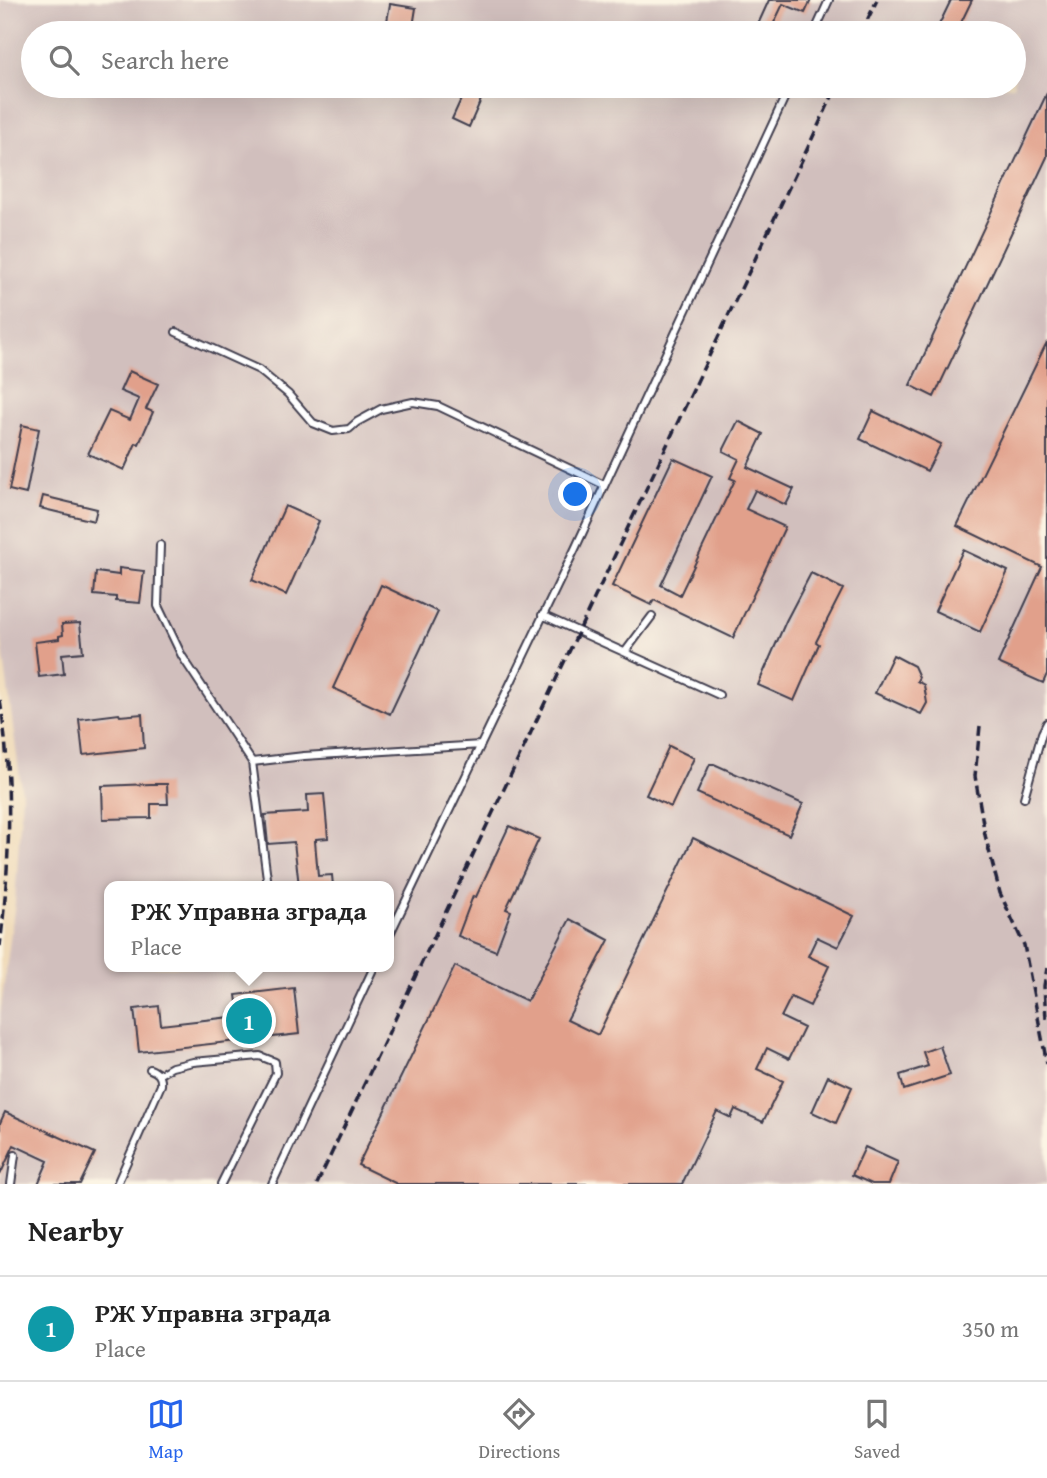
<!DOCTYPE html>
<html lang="en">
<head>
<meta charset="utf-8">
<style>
  :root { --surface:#fff; --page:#f6f6f6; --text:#222; --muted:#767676; --line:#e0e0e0; --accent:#2563eb }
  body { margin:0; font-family:"Gentium Book Plus",serif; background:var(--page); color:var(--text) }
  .you { position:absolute; left:576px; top:495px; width:24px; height:24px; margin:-18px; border:5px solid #fff; border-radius:50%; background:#1a73e8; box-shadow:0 0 0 10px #1a73e833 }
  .badge { display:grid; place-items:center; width:46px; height:46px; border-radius:50%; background:var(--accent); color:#fff; font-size:23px; font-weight:700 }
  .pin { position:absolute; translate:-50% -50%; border:4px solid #fff; box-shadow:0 2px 7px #0006 }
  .popup { position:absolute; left:104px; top:881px; width:290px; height:91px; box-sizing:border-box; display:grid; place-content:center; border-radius:14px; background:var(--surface); filter:drop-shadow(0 2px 5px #0005); font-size:23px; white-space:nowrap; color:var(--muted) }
  .popup b { font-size:26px; color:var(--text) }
  .popup::after { content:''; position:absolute; left:50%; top:100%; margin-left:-14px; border:14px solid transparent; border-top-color:var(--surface) }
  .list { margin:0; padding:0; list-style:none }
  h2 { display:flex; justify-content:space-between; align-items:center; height:91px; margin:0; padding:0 28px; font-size:30px }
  h2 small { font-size:23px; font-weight:400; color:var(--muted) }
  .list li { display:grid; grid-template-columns:46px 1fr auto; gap:21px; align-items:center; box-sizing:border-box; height:105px; padding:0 28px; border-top:2px solid var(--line) }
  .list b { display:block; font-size:26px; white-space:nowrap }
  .list p { margin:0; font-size:23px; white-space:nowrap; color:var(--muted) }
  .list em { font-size:23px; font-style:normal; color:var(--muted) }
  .icon { flex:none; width:38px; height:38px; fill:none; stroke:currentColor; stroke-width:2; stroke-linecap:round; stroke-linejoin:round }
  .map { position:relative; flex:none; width:1047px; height:1184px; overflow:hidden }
  .search { position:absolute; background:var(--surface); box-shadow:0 7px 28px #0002; left:21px; right:21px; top:21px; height:77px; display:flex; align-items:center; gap:18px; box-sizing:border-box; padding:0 24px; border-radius:38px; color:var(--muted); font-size:26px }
  .sheet { height:196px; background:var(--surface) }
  nav { display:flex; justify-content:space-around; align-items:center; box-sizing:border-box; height:98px; border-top:2px solid var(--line); background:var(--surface); font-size:19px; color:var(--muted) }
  nav a { display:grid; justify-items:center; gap:4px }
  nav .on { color:var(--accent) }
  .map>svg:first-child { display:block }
</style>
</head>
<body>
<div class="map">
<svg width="1047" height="1184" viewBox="0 0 1047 1184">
  <rect width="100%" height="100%" fill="#fcf5e5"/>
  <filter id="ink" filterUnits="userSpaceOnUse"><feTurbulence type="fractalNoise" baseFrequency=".0143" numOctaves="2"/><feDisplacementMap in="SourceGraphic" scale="14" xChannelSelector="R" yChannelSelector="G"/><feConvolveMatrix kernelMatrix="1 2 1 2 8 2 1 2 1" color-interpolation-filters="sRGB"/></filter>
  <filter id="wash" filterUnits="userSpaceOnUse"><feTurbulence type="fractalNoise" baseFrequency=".00686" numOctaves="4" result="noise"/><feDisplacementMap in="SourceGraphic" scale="28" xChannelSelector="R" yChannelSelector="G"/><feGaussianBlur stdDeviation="1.57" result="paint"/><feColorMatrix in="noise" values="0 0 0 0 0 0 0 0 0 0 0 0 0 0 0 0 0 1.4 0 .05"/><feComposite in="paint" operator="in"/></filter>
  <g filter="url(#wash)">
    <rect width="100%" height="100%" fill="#f0dbba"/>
    <path fill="#d1bfbd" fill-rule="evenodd" d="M 0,0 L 1047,0 L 1047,1184 L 0,1184 L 0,1014 L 15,903 L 22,794 L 0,628 ZM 33,33 L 1014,33 L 1014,86 L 33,86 ZM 109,886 L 389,886 L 389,967 L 109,967 Z"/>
    <g id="blocks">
      <path fill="#e1a08b" d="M 769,0 L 811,0 L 805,13 L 783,4 L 772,27 L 787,33 L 754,33 Z
        M 951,0 L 972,0 L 956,33 L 935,33 Z
        M 390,4 L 416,8 L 412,33 L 385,33 Z
        M 467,86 L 487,86 L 469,127 L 452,119 Z
        M 1047,93 L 1047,157 L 934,397 L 910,385 Z
        M 1047,342 L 1047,674 L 1043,683 L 998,663 L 1042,567 L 957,526 Z
        M 129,371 L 158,384 L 146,409 L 153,412 L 139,444 L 136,443 L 124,470 L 88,454 L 109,411 L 130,420 L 139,399 L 120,391 Z
        M 873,411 L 941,444 L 927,471 L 860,439 Z
        M 738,421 L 763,434 L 747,467 L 794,489 L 786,505 L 755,490 L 746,509 L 785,527 L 733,638 L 654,600 L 651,605 L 612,586 L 673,458 L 712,476 L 661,585 L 680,595 L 735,480 L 730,478 L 739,459 L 723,451 Z
        M 22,425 L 39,429 L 26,494 L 9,490 Z
        M 43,496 L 97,509 L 94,521 L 40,508 Z
        M 285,506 L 319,521 L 286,595 L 252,580 Z
        M 963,550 L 1008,571 L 980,632 L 935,611 Z
        M 119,568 L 144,571 L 140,603 L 116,601 L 116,597 L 94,595 L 96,572 L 119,575 Z
        M 811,573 L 843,589 L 816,642 L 819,644 L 794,701 L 758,685 L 786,621 Z
        M 381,585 L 438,612 L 390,714 L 333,688 Z
        M 80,623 L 83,652 L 62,654 L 64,674 L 39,677 L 35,642 L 59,639 L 59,636 L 63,635 L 62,624 Z
        M 893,655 L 914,666 L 919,677 L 917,681 L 924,685 L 927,703 L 921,714 L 875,693 Z
        M 119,714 L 120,716 L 142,714 L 144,748 L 83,755 L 79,719 Z
        M 669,746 L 694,758 L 671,807 L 646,795 Z
        M 710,764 L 714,764 L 803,804 L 789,835 L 697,793 Z
        M 151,784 L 167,784 L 168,804 L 151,804 L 151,818 L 103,819 L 102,786 Z
        M 324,794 L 328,838 L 316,839 L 316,841 L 315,841 L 318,876 L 332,875 L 333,886 L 299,886 L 294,842 L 268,844 L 265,815 L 308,812 L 307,795 Z
        M 509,826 L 539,839 L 506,909 L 511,911 L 496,951 L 458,936 L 473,896 L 476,897 Z
        M 693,838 L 854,916 L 838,947 L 817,937 L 808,956 L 829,966 L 810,1006 L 791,997 L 781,1017 L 804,1028 L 789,1059 L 767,1048 L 757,1069 L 783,1081 L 763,1122 L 735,1109 L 731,1118 L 717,1111 L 682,1184 L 397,1184 L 358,1165 L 455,966 L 527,1001 L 570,919 L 609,940 L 567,1020 L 598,1035 Z
        M 294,988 L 299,1034 L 139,1052 L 134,1009 L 159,1006 L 161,1025 L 239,1016 L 236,995 Z
        M 940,1046 L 950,1075 L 904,1090 L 900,1075 L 928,1066 L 923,1052 Z
        M 828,1076 L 852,1087 L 836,1123 L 812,1112 Z
        M 5,1112 L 95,1153 L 80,1184 L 38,1184 L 48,1161 L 14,1145 L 0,1175 L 0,1123 Z
        M 865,1147 L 898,1162 L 889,1184 L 872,1184 L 852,1175 Z"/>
    </g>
  </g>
  <g filter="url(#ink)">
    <use href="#blocks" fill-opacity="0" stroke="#413e4e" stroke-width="2"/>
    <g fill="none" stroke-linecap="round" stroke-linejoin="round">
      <defs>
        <path id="service" d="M 814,33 L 829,0
          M 176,332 L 259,370 L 288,394 L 313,423 L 333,431 L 349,429 L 357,422 L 381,409 L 413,402 L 438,406 L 604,485
          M 160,545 L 158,606 L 182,656 L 252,762 L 268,886
          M 542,615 L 719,695
          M 625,652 L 652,616
          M 252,762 L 304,756 L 481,745
          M 1024,798 L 1042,733 L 1047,723
          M 389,936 L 575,549 L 790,86
          M 160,1074 L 172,1067 L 193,1062 L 260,1056 L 275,1062 L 276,1073 L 221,1184
          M 11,1184 L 15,1155
          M 117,1184 L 161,1085 C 162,1076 158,1072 150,1069
          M 272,1184 L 374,967"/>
      </defs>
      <use href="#service" stroke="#413e4e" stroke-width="10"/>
      <use href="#service" stroke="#fff" stroke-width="6"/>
      <path stroke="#22223b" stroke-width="3.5" stroke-dasharray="10 5" stroke-linecap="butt" d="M 861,33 L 877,0
        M 0,700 C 13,782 10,864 0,946
        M 980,726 L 975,776 L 985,835 L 1000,893 L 1024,945 L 1047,1064
        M 1046,1019 L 1044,986 L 1047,968
        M 317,1184 L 837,86"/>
    </g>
  </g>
</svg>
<div class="you"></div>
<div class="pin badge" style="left:249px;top:1021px;background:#0f9aa8">1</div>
<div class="popup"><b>РЖ Управна зграда</b>Place</div>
<div class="search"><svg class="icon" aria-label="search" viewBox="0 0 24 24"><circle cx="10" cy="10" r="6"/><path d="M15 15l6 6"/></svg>Search here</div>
</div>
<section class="sheet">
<h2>Nearby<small></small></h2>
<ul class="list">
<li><span class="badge" style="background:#0f9aa8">1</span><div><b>РЖ Управна зграда</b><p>Place</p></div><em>350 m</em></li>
</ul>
</section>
<nav>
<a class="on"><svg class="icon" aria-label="map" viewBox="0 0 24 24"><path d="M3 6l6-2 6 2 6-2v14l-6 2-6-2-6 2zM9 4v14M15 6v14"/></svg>Map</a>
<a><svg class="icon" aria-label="directions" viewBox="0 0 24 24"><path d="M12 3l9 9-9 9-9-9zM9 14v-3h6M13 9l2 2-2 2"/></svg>Directions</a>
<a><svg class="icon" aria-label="saved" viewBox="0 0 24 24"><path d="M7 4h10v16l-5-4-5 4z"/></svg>Saved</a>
</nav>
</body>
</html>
